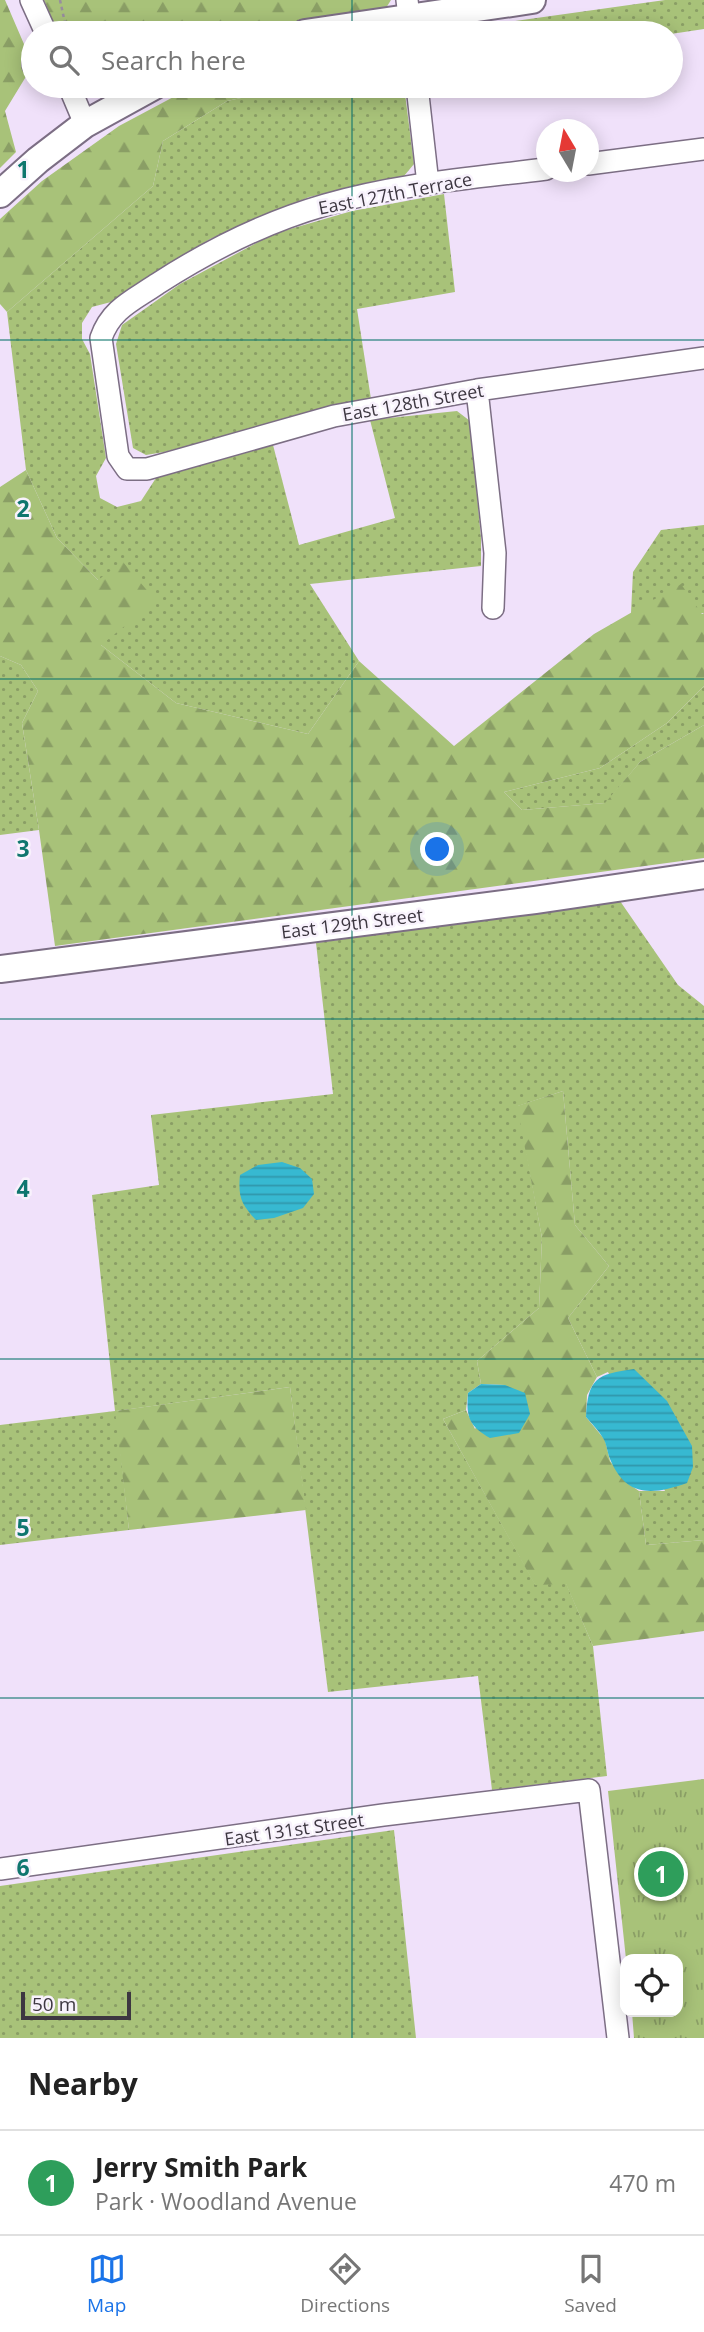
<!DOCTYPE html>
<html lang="en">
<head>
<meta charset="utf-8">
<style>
  :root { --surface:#fff; --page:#f2f2f2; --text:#222; --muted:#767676; --line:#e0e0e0; --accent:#1a73e8 }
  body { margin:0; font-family:"Open Sans",sans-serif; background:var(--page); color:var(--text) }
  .controls { position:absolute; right:21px; bottom:21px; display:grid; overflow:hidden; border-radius:14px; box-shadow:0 4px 18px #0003 }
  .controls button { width:63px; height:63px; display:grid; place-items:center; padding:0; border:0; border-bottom:2px solid var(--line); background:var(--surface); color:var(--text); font:35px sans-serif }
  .compass { position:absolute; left:536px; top:119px; width:63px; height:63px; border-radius:50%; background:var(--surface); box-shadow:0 4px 18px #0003; rotate:350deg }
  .scale { position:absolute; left:21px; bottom:18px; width:110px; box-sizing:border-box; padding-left:7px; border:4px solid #3d3741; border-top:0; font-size:19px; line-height:24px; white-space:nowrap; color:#3d3741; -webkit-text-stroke:5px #f8f2fc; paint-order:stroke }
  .you { position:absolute; left:438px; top:850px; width:24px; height:24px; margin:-18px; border:5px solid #fff; border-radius:50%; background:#1a73e8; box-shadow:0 0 0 10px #1a73e833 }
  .badge { display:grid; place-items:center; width:46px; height:46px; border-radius:50%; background:var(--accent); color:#fff; font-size:23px; font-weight:700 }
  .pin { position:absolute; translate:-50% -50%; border:4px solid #fff; box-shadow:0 2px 7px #0006 }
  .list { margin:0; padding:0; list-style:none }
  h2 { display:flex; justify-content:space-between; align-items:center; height:91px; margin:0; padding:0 28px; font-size:30px }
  h2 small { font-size:23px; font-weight:400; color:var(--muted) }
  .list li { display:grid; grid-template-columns:46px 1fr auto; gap:21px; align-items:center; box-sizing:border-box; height:105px; padding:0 28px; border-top:2px solid var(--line) }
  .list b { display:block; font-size:26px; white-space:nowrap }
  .list p { margin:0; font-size:23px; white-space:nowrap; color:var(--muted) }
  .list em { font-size:23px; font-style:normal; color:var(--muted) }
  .icon { flex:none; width:38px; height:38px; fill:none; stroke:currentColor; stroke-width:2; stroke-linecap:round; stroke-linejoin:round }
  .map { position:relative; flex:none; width:704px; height:2038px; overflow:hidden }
  .search { position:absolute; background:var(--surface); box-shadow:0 4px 18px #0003; left:21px; right:21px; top:21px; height:77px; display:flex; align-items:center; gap:18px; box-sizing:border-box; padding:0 24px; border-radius:38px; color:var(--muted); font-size:26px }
  .sheet { height:196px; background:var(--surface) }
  nav { display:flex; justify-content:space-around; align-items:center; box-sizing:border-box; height:98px; border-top:2px solid var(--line); background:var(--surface); font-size:19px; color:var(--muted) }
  nav a { display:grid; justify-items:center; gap:4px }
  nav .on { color:var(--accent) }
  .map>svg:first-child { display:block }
</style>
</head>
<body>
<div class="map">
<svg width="704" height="2038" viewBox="0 0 704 2038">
  <defs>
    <pattern id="grass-dots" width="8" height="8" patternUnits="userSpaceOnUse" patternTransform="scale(1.75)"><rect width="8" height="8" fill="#a8c279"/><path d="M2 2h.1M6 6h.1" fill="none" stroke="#8a9e65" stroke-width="1.8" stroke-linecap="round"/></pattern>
    <pattern id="forest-firs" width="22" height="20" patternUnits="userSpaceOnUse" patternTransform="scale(1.75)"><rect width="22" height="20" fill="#a8c279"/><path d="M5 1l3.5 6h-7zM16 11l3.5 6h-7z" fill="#8a9e65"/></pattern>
    <pattern id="park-tufts" width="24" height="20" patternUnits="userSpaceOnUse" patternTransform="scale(1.75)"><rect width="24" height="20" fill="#a8c279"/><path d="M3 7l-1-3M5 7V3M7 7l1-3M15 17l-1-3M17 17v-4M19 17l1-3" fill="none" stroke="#8a9e65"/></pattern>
    <pattern id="water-rules" width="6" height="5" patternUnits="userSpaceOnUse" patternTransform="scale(1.75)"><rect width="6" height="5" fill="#37b9d1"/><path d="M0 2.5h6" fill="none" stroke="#3097ab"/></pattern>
  </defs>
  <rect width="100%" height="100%" fill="#f0e1fa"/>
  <path fill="url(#grass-dots)" d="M 665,0 L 704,0 L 704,29 L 671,34 L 442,33 L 451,30 Z
    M 296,86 L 404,86 L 414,164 L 404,176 L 309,197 L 210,239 L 111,302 L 92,307 L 82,323 L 82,339 L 90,354 L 106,458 L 96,476 L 100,498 L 117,507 L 141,501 L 156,478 L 273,445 L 299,545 L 395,518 L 370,420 L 457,411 L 470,421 L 481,538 L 481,566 L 310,584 L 359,661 L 308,734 L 176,703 L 101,645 L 98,580 L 57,538 L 26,470 L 7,312 L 153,186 L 163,141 L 227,101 Z
    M 444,194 L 455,292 L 357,309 L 371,399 L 164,452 L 146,455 L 133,448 L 116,344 L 122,325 L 180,284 L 273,234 L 352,211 Z
    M 704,525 L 704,613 L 631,613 L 633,572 L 661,530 Z
    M 0,656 L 21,665 L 38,691 L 22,723 L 39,830 L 0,835 Z
    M 704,686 L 704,725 L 640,762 L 606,803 L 522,810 L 504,792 L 600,768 L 667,723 Z
    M 620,901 L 678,985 L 704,1006 L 704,1540 L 646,1545 L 639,1491 L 665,1491 L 608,1372 L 597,1377 L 568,1318 L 609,1266 L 575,1225 L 563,1091 L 518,1106 L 542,1238 L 539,1308 L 477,1361 L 481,1384 L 468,1393 L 466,1410 L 443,1419 L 535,1584 L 566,1583 L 593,1646 L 607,1776 L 492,1790 L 478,1676 L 328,1692 L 290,1387 L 116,1411 L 129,1530 L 0,1545 L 0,1425 L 115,1411 L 92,1195 L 159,1185 L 151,1115 L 333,1094 L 316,943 Z
    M 394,1830 L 416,2038 L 0,2038 L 0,1886 Z"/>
  <path fill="url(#forest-firs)" d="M 0,0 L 5,0 L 33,65 L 5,111 L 16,152 L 0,168 Z
    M 44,0 L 391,0 L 386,8 L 272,33 L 58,33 Z
    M 82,86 L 134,86 L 108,97 L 85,93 Z
    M 194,86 L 296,86 L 227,101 L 163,141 L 153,186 L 7,312 L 0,304 L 0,219 L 42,181 L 119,126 Z
    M 26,470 L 57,538 L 98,580 L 123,562 L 156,601 L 101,645 L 176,703 L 308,734 L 359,661 L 454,746 L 594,634 L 681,584 L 702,614 L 704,613 L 704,686 L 667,723 L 600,768 L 504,792 L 522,810 L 605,803 L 640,762 L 704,725 L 704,858 L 55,946 L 39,830 L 22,723 L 38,691 L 21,665 L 0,656 L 0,487 Z
    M 563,1091 L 575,1225 L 609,1266 L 568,1318 L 597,1377 L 587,1395 L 586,1417 L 605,1440 L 610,1461 L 626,1482 L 639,1491 L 646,1545 L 704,1540 L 704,1631 L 593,1646 L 566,1584 L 535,1585 L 443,1419 L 466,1410 L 475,1429 L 505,1385 L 481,1384 L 477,1361 L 539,1308 L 542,1238 L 517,1106 Z
    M 290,1387 L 306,1510 L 129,1530 L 115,1411 Z"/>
  <path fill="url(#park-tufts)" d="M 704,1779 L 704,2038 L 634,2038 L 632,2012 L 678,2012 L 678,1959 L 626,1959 L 608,1791 Z"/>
  <path fill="url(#water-rules)" d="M 282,1162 L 300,1168 L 312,1179 L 314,1194 L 303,1208 L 274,1218 L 256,1220 C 241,1204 238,1197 240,1175 L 258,1165 Z
    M 634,1369 L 667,1401 L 692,1446 L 693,1467 L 687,1483 C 653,1495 626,1498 610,1459 C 607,1452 607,1444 603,1438 C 599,1431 592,1424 586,1417 C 588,1378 597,1374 634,1369 Z
    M 481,1384 L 505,1385 L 525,1393 L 530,1414 L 519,1433 L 490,1438 C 469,1426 466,1417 468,1393 Z"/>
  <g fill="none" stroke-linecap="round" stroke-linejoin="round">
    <defs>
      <path id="minor" d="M 31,0 L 46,33
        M 407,0 L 411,33
        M 33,65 L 33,63
        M 69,86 L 85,124
        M 417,86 L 428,184
        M 588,164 L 704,149
        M 546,169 C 473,178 396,184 325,205 C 266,222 208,251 157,284 C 132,301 111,309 101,338 L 118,456 L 127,469 L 147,469 L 334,416 L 477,390 L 704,358
        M 477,390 L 495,553 L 493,608
        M 0,1869 L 383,1815 L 589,1790 L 618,2038"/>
      <path id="major" d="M 305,33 L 532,0
        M 0,194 L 38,160 L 85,124 L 154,86
        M 0,969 L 535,900 L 704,875"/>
    </defs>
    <use href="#minor" stroke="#7c6e84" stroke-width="24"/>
    <use href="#major" stroke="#7c6e84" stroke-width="30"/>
    <path stroke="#988d9f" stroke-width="2.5" stroke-dasharray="3.5 3.5" stroke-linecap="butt" d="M 60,0 L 65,23 L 62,27"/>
    <use href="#minor" stroke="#fff" stroke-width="21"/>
    <use href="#major" stroke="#fff" stroke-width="26"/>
  </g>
  <path fill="none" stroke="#0f766e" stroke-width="2" stroke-opacity="0.55" d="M 352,0 L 352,33M 352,86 L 352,2038M 0,340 L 704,340M 0,679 L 704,679M 0,1019 L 704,1019M 0,1359 L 704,1359M 0,1698 L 704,1698"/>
  <g text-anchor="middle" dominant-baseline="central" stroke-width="5" stroke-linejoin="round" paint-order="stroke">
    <g font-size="18" fill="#3d3741" stroke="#f8f2fc">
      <text transform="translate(395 193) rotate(-11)">East 127th Terrace</text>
      <text transform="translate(413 402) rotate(-10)">East 128th Street</text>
      <text transform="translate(352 923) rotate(-7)">East 129th Street</text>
      <text transform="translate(294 1829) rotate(-8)">East 131st Street</text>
    </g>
  </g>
  <g font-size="23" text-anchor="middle" font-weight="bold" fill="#0f766e" stroke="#f8f2fc" stroke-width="5" stroke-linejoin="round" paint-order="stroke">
    <text x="23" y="178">1</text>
    <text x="23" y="517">2</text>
    <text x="23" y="857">3</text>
    <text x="23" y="1197">4</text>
    <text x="23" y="1536">5</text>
    <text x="23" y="1876">6</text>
  </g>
</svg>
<div class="controls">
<button><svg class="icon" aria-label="locate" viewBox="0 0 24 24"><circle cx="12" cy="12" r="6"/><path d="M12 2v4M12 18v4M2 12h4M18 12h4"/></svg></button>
</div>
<svg class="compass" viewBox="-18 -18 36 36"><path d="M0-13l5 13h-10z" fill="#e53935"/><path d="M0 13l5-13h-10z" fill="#767676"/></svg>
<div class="scale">50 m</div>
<div class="you"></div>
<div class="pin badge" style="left:661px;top:1874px;background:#2e9e5b">1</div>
<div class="search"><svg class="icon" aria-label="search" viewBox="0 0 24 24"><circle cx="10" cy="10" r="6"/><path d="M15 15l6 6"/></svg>Search here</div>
</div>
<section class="sheet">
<h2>Nearby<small></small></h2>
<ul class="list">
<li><span class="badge" style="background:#2e9e5b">1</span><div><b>Jerry Smith Park</b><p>Park · Woodland Avenue</p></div><em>470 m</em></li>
</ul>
</section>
<nav>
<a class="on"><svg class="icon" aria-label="map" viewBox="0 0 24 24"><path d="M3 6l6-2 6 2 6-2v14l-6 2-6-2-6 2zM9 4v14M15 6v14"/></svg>Map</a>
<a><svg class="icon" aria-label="directions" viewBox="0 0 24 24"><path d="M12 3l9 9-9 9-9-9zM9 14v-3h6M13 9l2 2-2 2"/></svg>Directions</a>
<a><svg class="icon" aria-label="saved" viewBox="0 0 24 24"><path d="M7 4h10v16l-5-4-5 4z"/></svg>Saved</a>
</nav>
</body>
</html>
